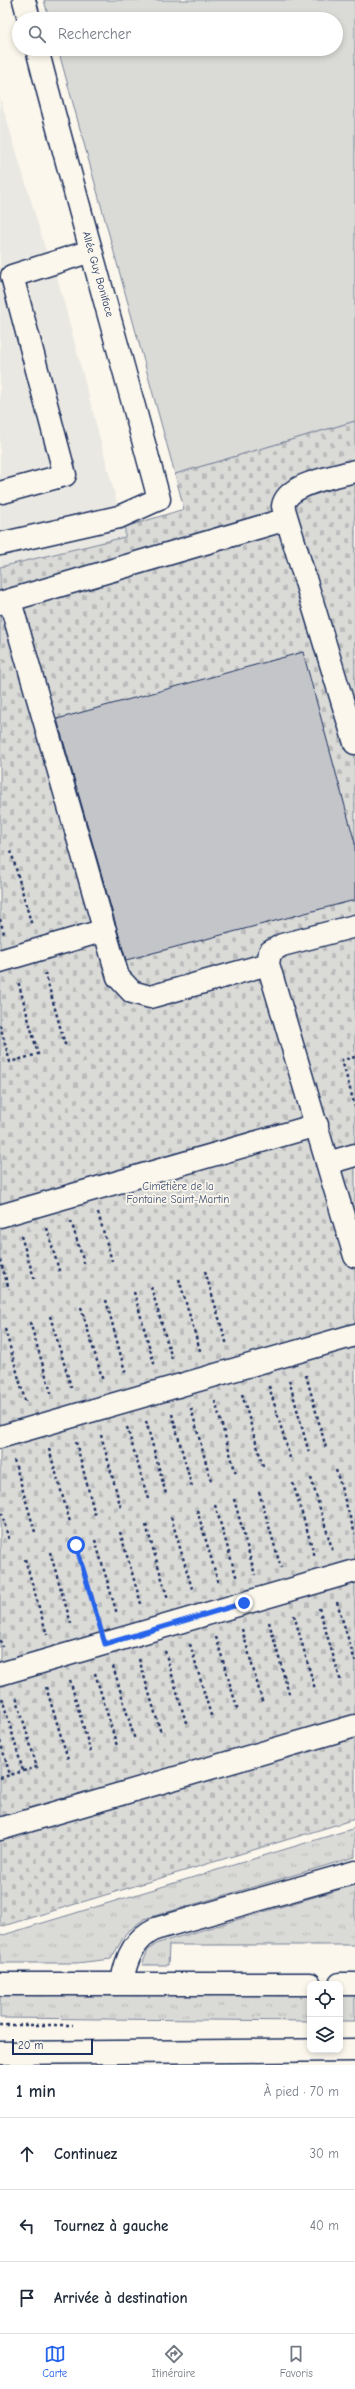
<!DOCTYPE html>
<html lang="fr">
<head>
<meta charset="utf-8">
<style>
  :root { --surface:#fff; --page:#f6f6f7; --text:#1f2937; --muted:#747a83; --line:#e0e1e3; --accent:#2563eb }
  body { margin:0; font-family:"Comic Neue",sans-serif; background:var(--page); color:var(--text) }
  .controls { position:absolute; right:12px; bottom:12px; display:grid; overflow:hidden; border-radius:8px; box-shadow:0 2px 6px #0003 }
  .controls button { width:36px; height:36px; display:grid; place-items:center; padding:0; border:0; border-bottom:1px solid var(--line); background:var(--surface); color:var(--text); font:20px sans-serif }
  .scale { position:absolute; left:12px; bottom:10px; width:81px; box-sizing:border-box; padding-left:4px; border:2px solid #1b2f5e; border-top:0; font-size:11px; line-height:14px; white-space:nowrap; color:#1b2f5e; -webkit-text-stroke:3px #fbf7ec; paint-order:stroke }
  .stop { position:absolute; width:12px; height:12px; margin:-9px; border:3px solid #2563eb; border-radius:50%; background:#fff }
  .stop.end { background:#2563eb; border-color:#fff; box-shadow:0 1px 4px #0008 }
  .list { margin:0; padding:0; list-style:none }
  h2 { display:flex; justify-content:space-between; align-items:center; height:52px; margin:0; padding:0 16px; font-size:17px }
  h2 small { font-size:13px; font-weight:400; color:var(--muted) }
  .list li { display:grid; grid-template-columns:26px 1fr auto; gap:12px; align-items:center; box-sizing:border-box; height:72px; padding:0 16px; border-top:1px solid var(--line) }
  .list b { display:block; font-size:15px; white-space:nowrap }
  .list em { font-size:13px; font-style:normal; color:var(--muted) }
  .icon { flex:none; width:22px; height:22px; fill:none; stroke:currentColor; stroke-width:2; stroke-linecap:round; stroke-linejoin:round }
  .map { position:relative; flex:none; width:355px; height:2065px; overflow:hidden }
  .search { position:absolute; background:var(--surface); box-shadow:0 2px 6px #0003; left:12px; right:12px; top:12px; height:44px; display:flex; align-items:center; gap:10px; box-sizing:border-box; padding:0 14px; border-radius:22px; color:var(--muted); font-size:15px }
  .sheet { height:268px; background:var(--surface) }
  nav { display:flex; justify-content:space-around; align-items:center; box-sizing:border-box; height:56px; border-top:1px solid var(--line); background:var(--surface); font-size:11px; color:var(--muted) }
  nav a { display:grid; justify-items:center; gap:2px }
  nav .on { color:var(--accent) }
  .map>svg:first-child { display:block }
</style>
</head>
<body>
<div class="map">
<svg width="355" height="2065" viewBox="0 0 355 2065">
  <defs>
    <pattern id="grass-tufts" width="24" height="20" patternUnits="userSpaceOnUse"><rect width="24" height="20" fill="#dadad7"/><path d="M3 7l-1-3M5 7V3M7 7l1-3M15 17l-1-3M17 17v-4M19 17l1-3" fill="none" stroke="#babbbb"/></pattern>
    <pattern id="cemetery-stones" width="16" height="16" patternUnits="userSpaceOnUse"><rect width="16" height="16" fill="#dadad7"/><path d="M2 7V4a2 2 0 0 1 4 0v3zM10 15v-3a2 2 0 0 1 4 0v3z" fill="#babbbb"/></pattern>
  </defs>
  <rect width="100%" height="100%" fill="#fbf7ec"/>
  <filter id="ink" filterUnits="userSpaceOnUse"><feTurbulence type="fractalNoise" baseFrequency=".025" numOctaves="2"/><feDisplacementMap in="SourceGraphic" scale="8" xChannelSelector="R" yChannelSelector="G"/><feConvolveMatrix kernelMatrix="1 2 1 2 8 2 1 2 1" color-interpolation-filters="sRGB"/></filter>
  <g filter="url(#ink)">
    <path fill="#eae8e2" d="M 0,97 L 46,251 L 58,280 L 126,537 L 0,567 Z"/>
    <path fill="url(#grass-tufts)" stroke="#7a849a" d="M 355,1828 L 355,1857 L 144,1919 L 126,1933 L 111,1959 L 77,1963 L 0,1963 L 0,1936 Z
      M 355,1885 L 355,1945 L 169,1945 L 168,1965 L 142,1965 L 148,1950 L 158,1943 Z
      M 0,1994 L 310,1995 L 310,2021 L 0,2018 Z
      M 340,1995 L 355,1995 L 355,2021 L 340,2021 Z"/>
    <path fill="url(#cemetery-stones)" stroke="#7a849a" d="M 355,421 L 355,1819 L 0,1927 L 0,567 L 125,537 L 125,527 L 184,509 L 175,474 Z"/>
    <path fill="#dadad7" stroke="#7a849a" d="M 44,0 L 355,0 L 355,421 L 175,474 L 58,49 L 336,49 L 336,19 L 49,19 Z"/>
    <path fill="#c3c5c9" stroke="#1b2f5e" d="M 303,652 L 355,843 L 355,900 L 126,960 L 57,719 Z"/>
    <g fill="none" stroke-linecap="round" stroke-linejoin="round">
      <defs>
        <path id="minor" d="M 24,0 L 29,19
          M 355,471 C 335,477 287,483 283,506 L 355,743
          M 3,492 L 65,475 L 12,276 L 91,251
          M 0,544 L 119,517 L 159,499 C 119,349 76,200 37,49
          M 10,601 L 118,977 L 132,992 L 150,997 L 268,964
          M 0,603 L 287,519
          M 355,926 L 282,945 L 270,952 L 268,964 L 355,1256
          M 0,961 L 105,930
          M 328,1163 L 355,1155
          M 0,1216 L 317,1125
          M 0,1437 L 355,1335
          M 0,1674 L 355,1571
          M 0,1829 L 355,1726
          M 122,1983 C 125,1961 134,1939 155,1929 L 355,1872
          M 0,1984 L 310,1984
          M 340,1984 L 355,1984"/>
        <path id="major" d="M 0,2053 L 355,2050"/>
      </defs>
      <use href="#minor" stroke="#1b2f5e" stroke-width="25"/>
      <use href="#major" stroke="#1b2f5e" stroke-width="25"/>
      <path stroke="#1b2f5e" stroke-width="2.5" stroke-dasharray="3 3" stroke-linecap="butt" d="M 11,851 L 32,926
        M 0,919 L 4,934
        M 45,973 L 66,1048
        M 0,1025 L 10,1062 L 38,1054 L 18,981
        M 355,1057 L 342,1060 L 355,1107
        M 98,1213 L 112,1261
        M 71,1221 L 85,1266
        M 47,1228 L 60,1274
        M 21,1236 L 35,1281
        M 0,1260 L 9,1289
        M 205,1271 L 227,1345
        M 179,1279 L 201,1354
        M 151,1287 L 173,1362
        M 134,1292 L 155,1367
        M 106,1300 L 126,1375
        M 81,1307 L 103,1381
        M 50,1316 L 72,1390
        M 30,1322 L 52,1396
        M 5,1329 L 26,1404
        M 306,1375 L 326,1448
        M 289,1380 L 309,1453
        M 269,1386 L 290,1458
        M 242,1394 L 263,1466
        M 215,1401 L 236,1474
        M 191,1408 L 211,1481
        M 172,1414 L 192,1487
        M 146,1421 L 166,1494
        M 127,1427 L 148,1499
        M 101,1435 L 121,1508
        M 76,1442 L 95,1515
        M 49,1449 L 70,1522
        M 14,1460 L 35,1532
        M 336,1470 L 355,1534
        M 311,1478 L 333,1552
        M 293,1483 L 315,1557
        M 259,1492 L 281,1568
        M 234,1499 L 255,1575
        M 215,1505 L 237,1579
        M 0,1507 L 9,1540
        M 197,1510 L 219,1585
        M 171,1517 L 193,1592
        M 146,1525 L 168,1599
        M 120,1532 L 142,1607
        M 95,1540 L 117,1614
        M 76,1545 L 98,1619
        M 50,1552 L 72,1627
        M 25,1559 L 47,1635
        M 337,1602 L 355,1661
        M 319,1608 L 341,1682
        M 294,1615 L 315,1689
        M 269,1622 L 290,1697
        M 242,1629 L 263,1704
        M 216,1637 L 238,1711
        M 0,1640 L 2,1647
        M 190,1644 L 212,1719
        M 165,1651 L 187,1726
        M 139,1659 L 161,1733
        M 113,1666 L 135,1740
        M 95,1673 L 117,1746
        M 70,1680 L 91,1753
        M 46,1687 L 68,1759
        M 2,1698 L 23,1771
        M 0,1741 L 10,1775
        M 0,1778 L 37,1767 L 16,1696
        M 0,2025 L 73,2025"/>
      <use href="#minor" stroke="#fbf7ec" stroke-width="22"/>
      <use href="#major" stroke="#fbf7ec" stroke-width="22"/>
    </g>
  </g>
  <g fill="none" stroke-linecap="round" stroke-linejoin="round" filter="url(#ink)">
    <path stroke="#2563eb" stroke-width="5" d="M 76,1545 L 105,1644 L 244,1603"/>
  </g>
  <g text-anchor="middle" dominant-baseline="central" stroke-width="3.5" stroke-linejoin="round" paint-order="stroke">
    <g font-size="11" fill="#1b2f5e" stroke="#fbf7ec">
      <text transform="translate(98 274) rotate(74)">Allée Guy Boniface</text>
    </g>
    <g font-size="11" fill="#415176" stroke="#fbf7ec">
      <text x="178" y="1186">Cimetière de la<tspan x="178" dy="13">Fontaine Saint-Martin</tspan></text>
    </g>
  </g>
</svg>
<div class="controls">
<button><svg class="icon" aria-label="locate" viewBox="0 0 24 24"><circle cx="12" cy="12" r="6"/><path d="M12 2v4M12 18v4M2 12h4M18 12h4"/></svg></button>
<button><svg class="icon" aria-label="layers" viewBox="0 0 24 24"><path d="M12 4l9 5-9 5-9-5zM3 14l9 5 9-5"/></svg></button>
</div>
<div class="scale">20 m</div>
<div class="stop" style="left:76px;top:1545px"></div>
<div class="stop end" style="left:244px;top:1603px"></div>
<div class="search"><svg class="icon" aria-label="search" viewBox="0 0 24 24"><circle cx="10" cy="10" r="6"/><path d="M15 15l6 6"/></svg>Rechercher</div>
</div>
<section class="sheet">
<h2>1 min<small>À pied · 70 m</small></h2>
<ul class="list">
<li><svg class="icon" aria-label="ahead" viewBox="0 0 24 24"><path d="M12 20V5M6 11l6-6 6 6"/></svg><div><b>Continuez</b></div><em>30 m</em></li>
<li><svg class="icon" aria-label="left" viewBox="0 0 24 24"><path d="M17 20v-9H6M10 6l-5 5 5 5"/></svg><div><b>Tournez à gauche</b></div><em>40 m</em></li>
<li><svg class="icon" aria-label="arrive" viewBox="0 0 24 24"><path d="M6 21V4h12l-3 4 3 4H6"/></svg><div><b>Arrivée à destination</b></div></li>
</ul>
</section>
<nav>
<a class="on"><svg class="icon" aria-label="map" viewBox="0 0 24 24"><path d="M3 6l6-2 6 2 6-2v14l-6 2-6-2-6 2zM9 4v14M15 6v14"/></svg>Carte</a>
<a><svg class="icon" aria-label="directions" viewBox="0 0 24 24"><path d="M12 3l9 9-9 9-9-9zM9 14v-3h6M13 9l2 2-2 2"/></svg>Itinéraire</a>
<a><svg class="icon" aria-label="saved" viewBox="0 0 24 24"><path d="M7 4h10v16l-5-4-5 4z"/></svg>Favoris</a>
</nav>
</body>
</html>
